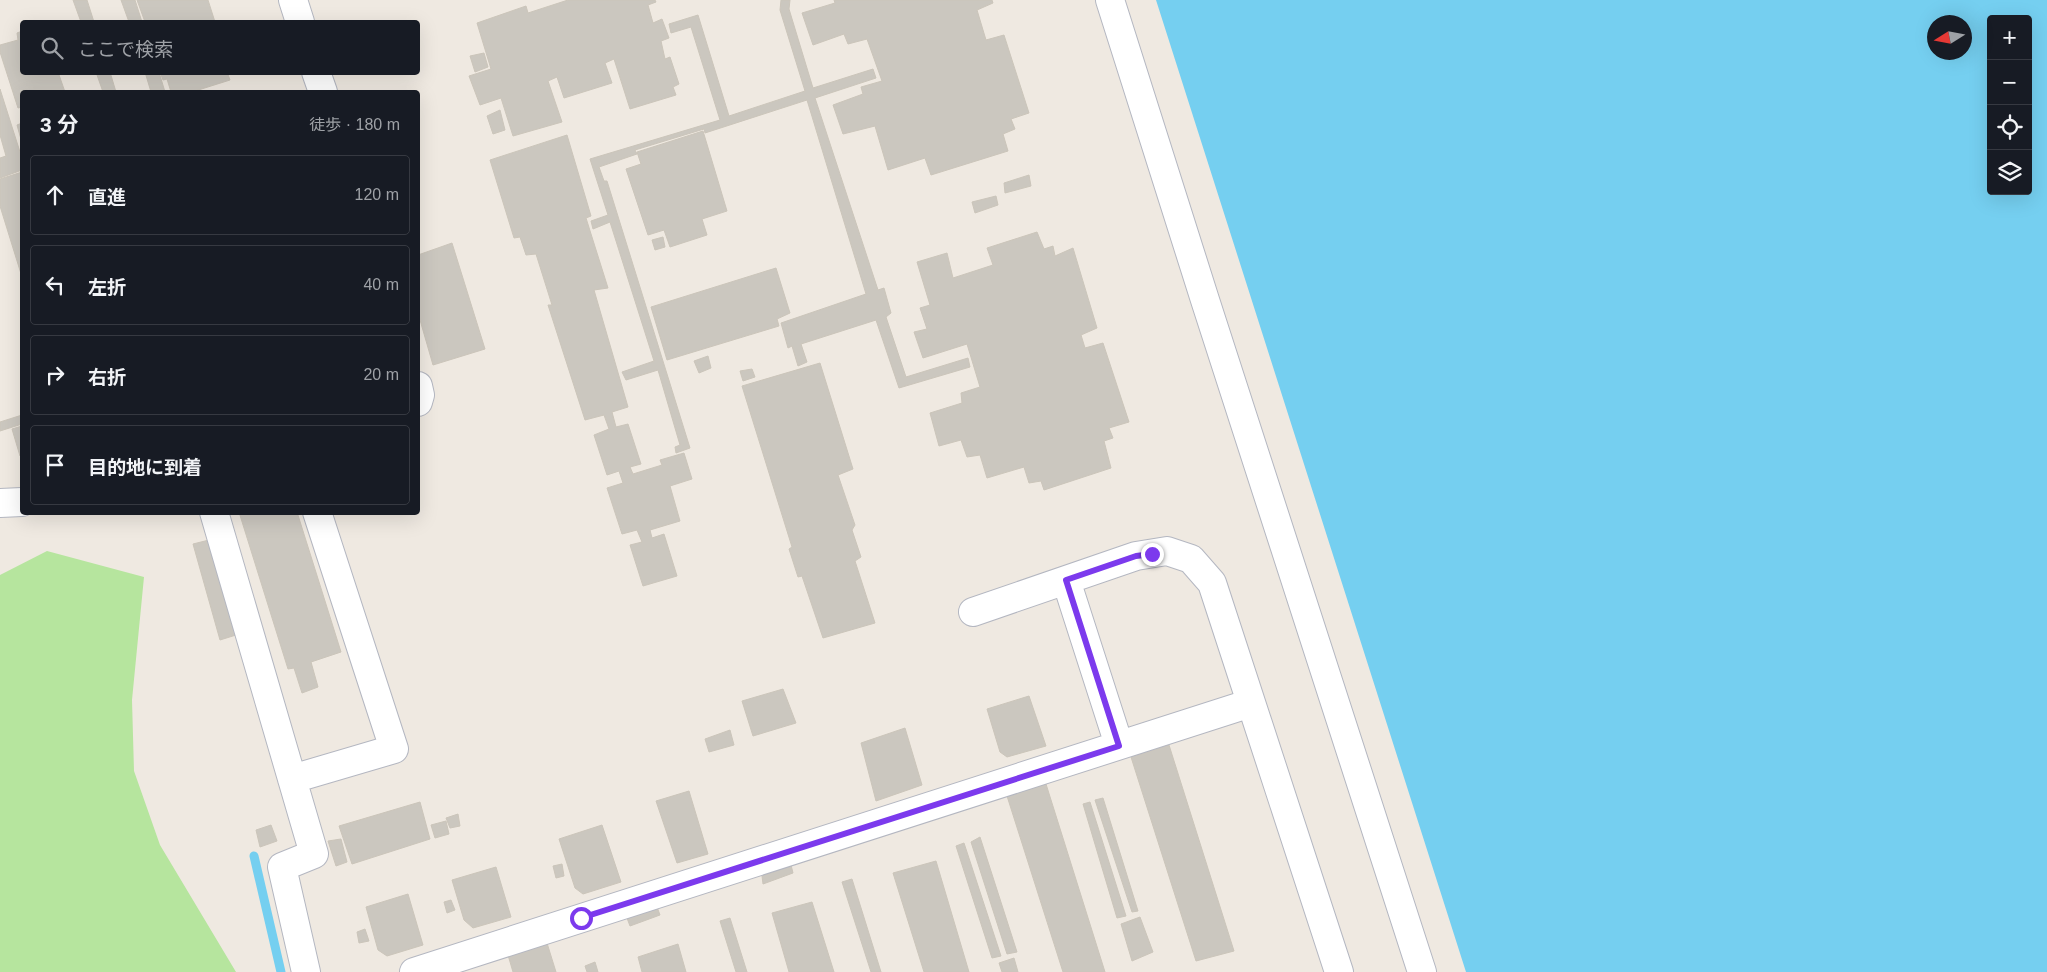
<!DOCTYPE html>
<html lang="ja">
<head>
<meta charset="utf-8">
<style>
  :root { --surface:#171b24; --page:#20242c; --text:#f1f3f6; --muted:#9ea1a6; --line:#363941 }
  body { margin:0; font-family:Arial,"Noto Sans JP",sans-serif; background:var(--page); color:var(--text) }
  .controls { position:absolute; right:15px; top:15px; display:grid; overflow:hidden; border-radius:5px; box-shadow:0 5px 20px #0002 }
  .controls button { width:45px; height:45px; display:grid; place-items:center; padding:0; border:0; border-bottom:1px solid var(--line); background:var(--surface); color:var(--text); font:25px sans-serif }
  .compass { position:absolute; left:1927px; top:15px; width:45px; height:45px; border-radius:50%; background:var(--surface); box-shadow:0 5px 20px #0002; rotate:259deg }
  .stop { position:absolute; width:15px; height:15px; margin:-11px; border:4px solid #7c3aed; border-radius:50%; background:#fff }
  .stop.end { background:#7c3aed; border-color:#fff; box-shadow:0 1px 5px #0008 }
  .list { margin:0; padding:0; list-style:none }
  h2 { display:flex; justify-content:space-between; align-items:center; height:65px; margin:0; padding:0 20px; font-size:21px }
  h2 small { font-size:16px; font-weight:400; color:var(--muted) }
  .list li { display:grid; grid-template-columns:32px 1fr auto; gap:15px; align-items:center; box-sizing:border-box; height:80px; margin:0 10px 10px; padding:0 10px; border:1px solid var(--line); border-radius:5px }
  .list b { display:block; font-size:19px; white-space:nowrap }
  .list em { font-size:16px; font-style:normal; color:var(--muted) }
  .icon { flex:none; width:28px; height:28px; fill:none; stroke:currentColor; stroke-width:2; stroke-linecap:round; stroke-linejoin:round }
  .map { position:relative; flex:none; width:2047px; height:972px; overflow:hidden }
  .search { position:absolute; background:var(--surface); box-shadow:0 5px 20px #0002; left:20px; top:20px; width:400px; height:55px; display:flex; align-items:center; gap:12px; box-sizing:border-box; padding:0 18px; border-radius:5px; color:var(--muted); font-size:19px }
  .panel { position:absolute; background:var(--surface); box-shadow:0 5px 20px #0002; left:20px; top:90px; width:400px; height:425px; border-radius:5px }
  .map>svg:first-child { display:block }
</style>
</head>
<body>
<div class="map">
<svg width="2047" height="972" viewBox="0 0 2047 972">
  <rect width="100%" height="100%" fill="#efe9e1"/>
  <path fill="#b6e59e" d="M 47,551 L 144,577 L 132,700 L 134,771 L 160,845 L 236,972 L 0,972 L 0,575 Z"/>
  <path fill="#75cff0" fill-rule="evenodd" d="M 1156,0 L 2047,0 L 2047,972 L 1466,972 ZM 1991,19 L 2028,19 L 2028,191 L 1991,191 ZM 1934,22 L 1964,22 L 1964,52 L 1934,52 Z"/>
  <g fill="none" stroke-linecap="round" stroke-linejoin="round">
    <path stroke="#75cff0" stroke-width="9" d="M 254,856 L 281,972"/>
  </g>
  <path fill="#cbc7bf" stroke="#cbc5ba" d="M 73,0 L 87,0 L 94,22 L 81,22 Z
    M 121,0 L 135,0 L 142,22 L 129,22 Z
    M 137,0 L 208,0 L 215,22 L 145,22 Z
    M 568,0 L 655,0 L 656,2 L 648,5 L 653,23 L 662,19 L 669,38 L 661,41 L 665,59 L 670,57 L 679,84 L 673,87 L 676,95 L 630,109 L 614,59 L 605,63 L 612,83 L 564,98 L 557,77 L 548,81 L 562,122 L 513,136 L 501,98 L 480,105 L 469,76 L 491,69 L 477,23 L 526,6 L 528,13 Z
    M 781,0 L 790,0 L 789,9 L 813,88 L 873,69 L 876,78 L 815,98 L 878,290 L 884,288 L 891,313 L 886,317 L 906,377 L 968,358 L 970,367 L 899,388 L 876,320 L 801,344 L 807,362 L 798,366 L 792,346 L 788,348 L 781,323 L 866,294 L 807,100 L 705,133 L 704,129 L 635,150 L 637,154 L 599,167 L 604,181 L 607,181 L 690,448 L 676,453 L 675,447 L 680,445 L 658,370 L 626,380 L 622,372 L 654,361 L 610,222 L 593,229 L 591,221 L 608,215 L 590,159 L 720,120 L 691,27 L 671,33 L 669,24 L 698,15 L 729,116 L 805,91 L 780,10 Z
    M 834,0 L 992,0 L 993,3 L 977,10 L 986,40 L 1004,35 L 1029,113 L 1011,119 L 1015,129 L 1003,134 L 1008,151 L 931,175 L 925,158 L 888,170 L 875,126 L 843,134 L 833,105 L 863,94 L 861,87 L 882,81 L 867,39 L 848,44 L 844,34 L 813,45 L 802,13 L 835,3 Z
    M 22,31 L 22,72 L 58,72 L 65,92 L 22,92 L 22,107 L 18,108 L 0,52 L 0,45 L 18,40 L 17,33 Z
    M 484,53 L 488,67 L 475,72 L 470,56 Z
    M 96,72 L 110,72 L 116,92 L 103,92 Z
    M 145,72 L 159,72 L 165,92 L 151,92 Z
    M 160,72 L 227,72 L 230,80 L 192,92 L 171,92 L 167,79 L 163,80 Z
    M 0,89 L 20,152 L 22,151 L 22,170 L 0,178 L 0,158 L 6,156 L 0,135 Z
    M 500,110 L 505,130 L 493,134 L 487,116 Z
    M 22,123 L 22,143 L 17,125 Z
    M 703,131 L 727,211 L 702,219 L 707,235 L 670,247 L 664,230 L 648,235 L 626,169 L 641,164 L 637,152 Z
    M 567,135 L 591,216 L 586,218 L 608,288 L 594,290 L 628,407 L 612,412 L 616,427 L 628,424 L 641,464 L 630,467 L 633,474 L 662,465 L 660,460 L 684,453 L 692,479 L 670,486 L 680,521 L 650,530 L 652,538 L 664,534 L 677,576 L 643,586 L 630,545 L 642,542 L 637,530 L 622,534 L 607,488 L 623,483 L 619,471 L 607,475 L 594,435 L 609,429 L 604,415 L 585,420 L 548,305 L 552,305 L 536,254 L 526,255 L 520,237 L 514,238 L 490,160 Z
    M 22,172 L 22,277 L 0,206 L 0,179 Z
    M 1029,175 L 1031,186 L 1005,193 L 1004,183 Z
    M 996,196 L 998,205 L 975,213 L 972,202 Z
    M 1037,232 L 1044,249 L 1053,246 L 1055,256 L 1073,248 L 1097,328 L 1081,335 L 1085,348 L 1103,343 L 1129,422 L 1109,428 L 1113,438 L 1104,441 L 1111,468 L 1044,490 L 1041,481 L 1029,483 L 1024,467 L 987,478 L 980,455 L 967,457 L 961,440 L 939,446 L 930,413 L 962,403 L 961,393 L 980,387 L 967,344 L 923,358 L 914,332 L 927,329 L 920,308 L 930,305 L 917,262 L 947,253 L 953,278 L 993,265 L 987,248 Z
    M 663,237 L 665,247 L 655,250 L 652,240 Z
    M 452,243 L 485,349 L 433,365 L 418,313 L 418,255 Z
    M 776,268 L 790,313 L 777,319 L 779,326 L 667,360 L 651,307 Z
    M 708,356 L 711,368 L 699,373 L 694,361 Z
    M 820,363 L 853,469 L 838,475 L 855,525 L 852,530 L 861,557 L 855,561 L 875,623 L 823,638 L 802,576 L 798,577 L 789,549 L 792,547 L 742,386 Z
    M 752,369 L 755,377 L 743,381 L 740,371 Z
    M 22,415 L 22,424 L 0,431 L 0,422 Z
    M 22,426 L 22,456 L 20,456 L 12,429 Z
    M 239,512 L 297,512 L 341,652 L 311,662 L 318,687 L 302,693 L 294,668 L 288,669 Z
    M 209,540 L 236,635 L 220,640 L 193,544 Z
    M 783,689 L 796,723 L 753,736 L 742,701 Z
    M 1029,696 L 1046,746 L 1007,757 L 1000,752 L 987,709 Z
    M 905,728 L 922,785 L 876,801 L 861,743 Z
    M 730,730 L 734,745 L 709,752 L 705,739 Z
    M 1169,745 L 1234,951 L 1196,961 L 1131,757 Z
    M 1046,784 L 1105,972 L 1063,972 L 1007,796 Z
    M 689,791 L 708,854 L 677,863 L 656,801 Z
    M 1103,798 L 1138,911 L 1132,912 L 1095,800 Z
    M 420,802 L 430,839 L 352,864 L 339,826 Z
    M 1090,802 L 1126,916 L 1117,918 L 1083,804 Z
    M 458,814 L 460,826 L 450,828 L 446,818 Z
    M 446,821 L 449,834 L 435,838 L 431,825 Z
    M 271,825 L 277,841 L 260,847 L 256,830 Z
    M 602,825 L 621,882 L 583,894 L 575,888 L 559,839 Z
    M 980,837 L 1017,952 L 1007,954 L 971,842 Z
    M 341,839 L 347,862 L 336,866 L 328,841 Z
    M 964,843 L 1001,956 L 992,958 L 956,846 Z
    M 936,861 L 969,972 L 924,972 L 893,873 Z
    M 562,864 L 564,876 L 556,878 L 553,866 Z
    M 791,865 L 793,873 L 763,884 L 762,876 Z
    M 496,867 L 511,917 L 473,928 L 464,920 L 452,880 Z
    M 852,879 L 881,972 L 871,972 L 842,882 Z
    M 408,894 L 423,945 L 387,956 L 378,950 L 366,907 Z
    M 451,900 L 455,910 L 447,913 L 444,902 Z
    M 812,902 L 834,972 L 789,972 L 772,913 Z
    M 657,907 L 660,915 L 630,926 L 627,918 Z
    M 1140,917 L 1153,952 L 1132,961 L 1121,924 Z
    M 730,918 L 747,972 L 736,972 L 720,921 Z
    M 365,929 L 369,941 L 359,943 L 357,932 Z
    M 547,943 L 556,972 L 513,972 L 508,955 Z
    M 678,944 L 686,972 L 642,972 L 638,957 Z
    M 1014,958 L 1018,972 L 1002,972 L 999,963 Z
    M 595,962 L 598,972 L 587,972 L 585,966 Z"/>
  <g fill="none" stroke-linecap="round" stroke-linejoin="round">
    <defs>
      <path id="minor" d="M 293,0 L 300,22
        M 1110,0 L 1205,300 L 1422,972
        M 316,72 L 323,92
        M 418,386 L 420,395 L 418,402
        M 0,503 L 22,502
        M 214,512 L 314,854 L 282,867 L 306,972
        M 1066,580 L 1119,745
        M 973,612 L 1136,556 L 1167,551 L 1191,559 L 1212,583 L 1339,972
        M 292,779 L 394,749 L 317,512
        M 414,972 L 1251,703"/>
    </defs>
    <use href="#minor" stroke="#b4b7c1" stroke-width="30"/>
    <use href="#minor" stroke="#fff" stroke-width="28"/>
  </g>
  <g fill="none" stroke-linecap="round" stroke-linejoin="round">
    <path stroke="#7c3aed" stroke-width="6" d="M 581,918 L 1119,746 L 1066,580 L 1136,556 L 1152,554"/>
  </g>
</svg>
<div class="controls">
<button>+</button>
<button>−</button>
<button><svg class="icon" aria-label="locate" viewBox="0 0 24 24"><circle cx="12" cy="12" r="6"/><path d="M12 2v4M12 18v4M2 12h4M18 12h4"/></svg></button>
<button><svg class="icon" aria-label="layers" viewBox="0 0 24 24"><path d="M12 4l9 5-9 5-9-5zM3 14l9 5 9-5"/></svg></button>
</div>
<svg class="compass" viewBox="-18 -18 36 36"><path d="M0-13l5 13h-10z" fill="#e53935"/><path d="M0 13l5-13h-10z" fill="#9ea1a6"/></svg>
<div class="stop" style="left:581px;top:918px"></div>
<div class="stop end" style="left:1152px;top:554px"></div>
<div class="search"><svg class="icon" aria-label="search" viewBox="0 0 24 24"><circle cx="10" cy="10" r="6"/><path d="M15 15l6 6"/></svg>ここで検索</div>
<section class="panel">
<h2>3 分<small>徒歩 · 180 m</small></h2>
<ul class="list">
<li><svg class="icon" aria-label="ahead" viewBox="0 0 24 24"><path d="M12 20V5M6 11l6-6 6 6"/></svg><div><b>直進</b></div><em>120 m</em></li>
<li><svg class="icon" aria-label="left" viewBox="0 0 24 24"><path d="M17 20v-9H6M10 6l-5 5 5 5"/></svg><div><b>左折</b></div><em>40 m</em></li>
<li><svg class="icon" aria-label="right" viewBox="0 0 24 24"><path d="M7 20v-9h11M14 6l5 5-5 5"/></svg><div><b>右折</b></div><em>20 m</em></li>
<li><svg class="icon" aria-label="arrive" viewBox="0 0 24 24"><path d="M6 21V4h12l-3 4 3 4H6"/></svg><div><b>目的地に到着</b></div></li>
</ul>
</section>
</div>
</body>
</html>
